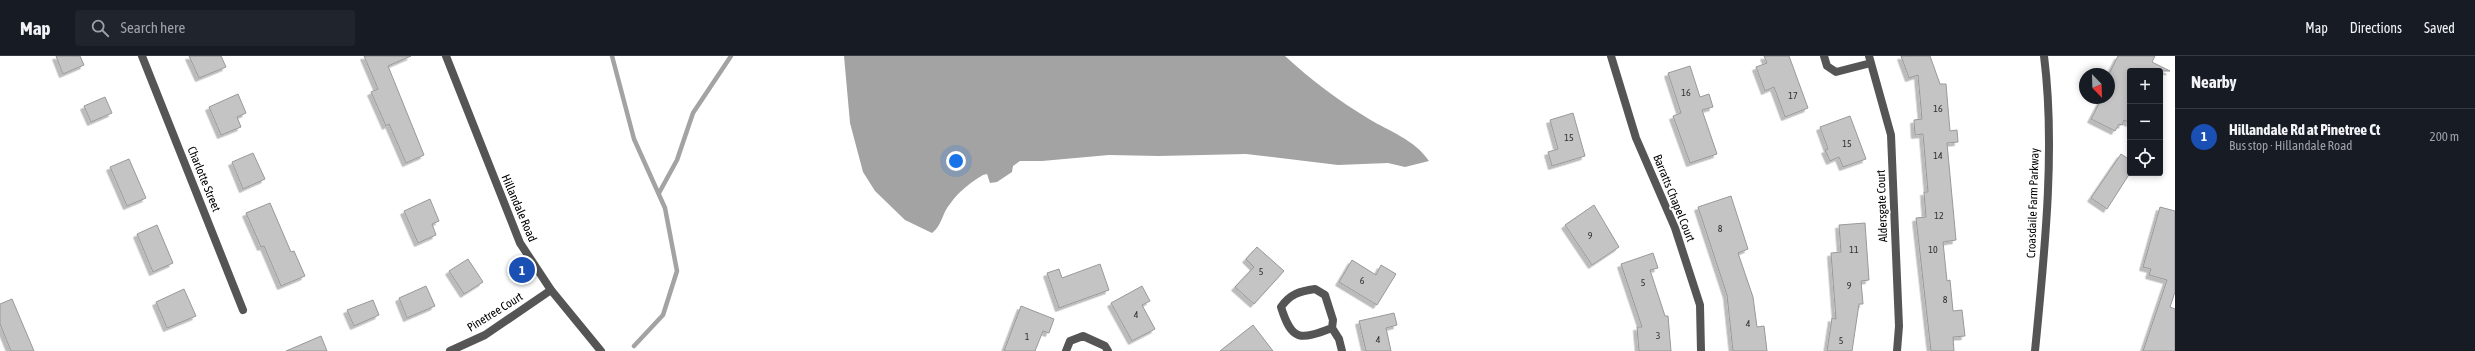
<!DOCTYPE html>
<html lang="en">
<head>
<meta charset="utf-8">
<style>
  :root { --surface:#171b24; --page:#20242c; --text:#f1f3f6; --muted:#9ea1a6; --line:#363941; --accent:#858687 }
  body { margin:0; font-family:"Asap Condensed",sans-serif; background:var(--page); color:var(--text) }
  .controls { position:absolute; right:12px; top:12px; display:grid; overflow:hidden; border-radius:4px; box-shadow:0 2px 6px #0003 }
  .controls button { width:36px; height:36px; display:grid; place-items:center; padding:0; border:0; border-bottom:1px solid var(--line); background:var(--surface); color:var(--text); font:20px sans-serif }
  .compass { position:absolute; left:2079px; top:12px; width:36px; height:36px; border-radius:50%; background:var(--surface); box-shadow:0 2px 6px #0003; rotate:157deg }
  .you { position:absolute; left:956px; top:105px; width:14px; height:14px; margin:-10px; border:3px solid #fff; border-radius:50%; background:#1a73e8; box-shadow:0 0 0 6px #1a73e833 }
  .badge { display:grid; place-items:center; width:26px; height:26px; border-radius:50%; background:var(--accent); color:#fff; font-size:13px; font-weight:700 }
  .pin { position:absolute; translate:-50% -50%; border:2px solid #fff; box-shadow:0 1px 4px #0006 }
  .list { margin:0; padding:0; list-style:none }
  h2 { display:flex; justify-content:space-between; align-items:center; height:52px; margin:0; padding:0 16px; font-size:17px }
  h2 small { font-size:13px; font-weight:400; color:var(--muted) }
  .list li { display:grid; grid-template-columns:26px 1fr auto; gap:12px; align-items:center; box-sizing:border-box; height:56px; padding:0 16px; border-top:1px solid var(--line) }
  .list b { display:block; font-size:15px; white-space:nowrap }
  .list p { margin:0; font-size:13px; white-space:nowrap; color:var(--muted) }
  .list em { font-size:13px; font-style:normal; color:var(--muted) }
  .icon { flex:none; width:22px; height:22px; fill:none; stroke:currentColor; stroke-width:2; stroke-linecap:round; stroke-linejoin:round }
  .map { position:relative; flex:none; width:2175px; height:295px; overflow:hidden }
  header { display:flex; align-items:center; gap:24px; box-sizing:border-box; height:56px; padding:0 20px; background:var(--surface); border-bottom:1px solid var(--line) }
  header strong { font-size:19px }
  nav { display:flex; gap:22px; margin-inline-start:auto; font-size:14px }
  .search { width:280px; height:36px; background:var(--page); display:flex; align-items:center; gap:10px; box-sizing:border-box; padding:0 14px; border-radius:4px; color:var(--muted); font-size:15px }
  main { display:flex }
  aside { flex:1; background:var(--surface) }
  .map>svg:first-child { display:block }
</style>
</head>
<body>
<header>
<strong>Map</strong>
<div class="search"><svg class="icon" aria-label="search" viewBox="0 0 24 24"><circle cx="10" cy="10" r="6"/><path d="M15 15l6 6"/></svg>Search here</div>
<nav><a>Map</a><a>Directions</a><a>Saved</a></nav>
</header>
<main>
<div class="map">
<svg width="2175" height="295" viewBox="0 0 2175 295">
  <defs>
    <filter id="shadow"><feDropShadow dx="-3.5" dy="3.5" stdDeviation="0" flood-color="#0004"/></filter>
  </defs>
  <rect width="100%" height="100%" fill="#fff"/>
  <path fill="#a3a3a3" d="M 844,0 L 1285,0 C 1311,24 1339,45 1369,63 C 1389,75 1415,84 1429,105 L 1405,111 L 1388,107 L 1338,109 L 1246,98 L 1159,100 L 1109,99 L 1042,105 L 1020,105 L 1013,110 L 1012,116 L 997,126 L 990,127 L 987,118 L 983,119 C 970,127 959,135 950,148 C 942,157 942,170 932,177 L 905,164 L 875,135 L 863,116 L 850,67 Z"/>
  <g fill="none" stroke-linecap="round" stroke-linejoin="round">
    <path stroke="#a3a3a3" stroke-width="4.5" d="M 612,0 L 634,83 L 665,152 L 677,215 L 663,259 L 634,290
      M 659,137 L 677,104 L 693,57 L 731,0"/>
  </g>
  <path fill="#c4c4c4" stroke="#999" filter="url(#shadow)" d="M 56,0 L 80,0 L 84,9 L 63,18 Z
    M 189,0 L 221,0 L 226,11 L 199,22 Z
    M 364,0 L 411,0 L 388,10 L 424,99 L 406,107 L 389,68 L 386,70 L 371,36 L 378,33 Z
    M 1764,0 L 1789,0 L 1808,52 L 1785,61 L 1774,31 L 1765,35 L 1756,11 L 1767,7 Z
    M 1901,0 L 1930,0 L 1940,28 L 1946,28 L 1950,75 L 1957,74 L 1958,86 L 1947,87 L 1956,184 L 1943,186 L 1947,225 L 1950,224 L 1953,255 L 1962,254 L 1965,280 L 1953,281 L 1954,295 L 1931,295 L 1916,162 L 1926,161 L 1924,136 L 1928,136 L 1923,78 L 1915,79 L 1914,64 L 1922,63 L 1918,19 L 1909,22 Z
    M 2118,0 L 2155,0 L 2152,6 L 2170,15 L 2130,15 L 2130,67 L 2124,64 L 2122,69 L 2119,68 L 2115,75 L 2091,63 L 2102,42 L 2109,42 L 2109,18 Z
    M 1690,10 L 1700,41 L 1709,38 L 1713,51 L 1702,54 L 1717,98 L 1690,107 L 1673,60 L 1681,57 L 1668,17 Z
    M 238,38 L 246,57 L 237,61 L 241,71 L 221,79 L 209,51 Z
    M 105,41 L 112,57 L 91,66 L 84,50 Z
    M 1573,57 L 1585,100 L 1552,110 L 1548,96 L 1558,93 L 1550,64 Z
    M 1850,60 L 1866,103 L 1843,111 L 1839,101 L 1830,105 L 1825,94 L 1828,93 L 1820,71 Z
    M 253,97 L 265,123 L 243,133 L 232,106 Z
    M 2121,98 L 2130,104 L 2130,117 L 2107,153 L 2091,142 Z
    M 129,103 L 146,142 L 127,150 L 110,111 Z
    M 1731,140 L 1748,193 L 1738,197 L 1753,241 L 1757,271 L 1764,270 L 1767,295 L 1733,295 L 1727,239 L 1698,151 Z
    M 430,143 L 439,165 L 432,168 L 436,179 L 418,187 L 404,155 Z
    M 270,147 L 291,196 L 294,195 L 305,220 L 281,230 L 264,190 L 261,191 L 246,157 Z
    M 1594,149 L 1619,191 L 1592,209 L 1565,169 Z
    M 2160,151 L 2175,155 L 2175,236 L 2170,251 L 2175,253 L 2175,295 L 2143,295 L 2167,224 L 2149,219 L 2151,213 L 2143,211 Z
    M 1865,167 L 1869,224 L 1861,225 L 1863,248 L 1859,248 L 1852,295 L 1827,295 L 1832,262 L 1836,263 L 1831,197 L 1841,196 L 1839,169 Z
    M 157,169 L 173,207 L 153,216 L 137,178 Z
    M 1257,191 L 1284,215 L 1254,248 L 1235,231 L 1254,211 L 1246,203 Z
    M 1653,197 L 1658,212 L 1650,214 L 1665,260 L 1668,260 L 1671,295 L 1639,295 L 1637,271 L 1642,271 L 1621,208 Z
    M 468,203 L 483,226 L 464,238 L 449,215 Z
    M 1352,204 L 1376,219 L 1381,209 L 1396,218 L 1377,249 L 1339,226 Z
    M 1100,208 L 1109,234 L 1059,252 L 1047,217 L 1059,213 L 1062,222 Z
    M 426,230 L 435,250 L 407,262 L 399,242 Z
    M 1142,230 L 1150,245 L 1142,249 L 1155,273 L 1132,285 L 1111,247 Z
    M 184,233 L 196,260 L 167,272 L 156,246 Z
    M 12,243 L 34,295 L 11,295 L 0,268 L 0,248 Z
    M 373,244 L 379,259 L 354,270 L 347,254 Z
    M 1021,250 L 1054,263 L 1049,277 L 1043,275 L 1035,295 L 1004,295 Z
    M 1394,257 L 1397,269 L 1386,272 L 1391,295 L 1366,295 L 1359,265 Z
    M 1253,269 L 1273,295 L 1220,295 Z
    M 321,280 L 327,295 L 286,295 Z"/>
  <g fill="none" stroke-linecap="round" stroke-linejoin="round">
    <path stroke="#555" stroke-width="8" d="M 142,0 L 243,254
      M 1611,0 L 1636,82 L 1675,172 L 1700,249 L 1701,295
      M 1824,0 L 1827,10 L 1836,16 L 1871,7
      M 1869,0 L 1891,79 L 1899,270 L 1897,295
      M 1332,272 C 1300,284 1292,286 1281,251 C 1290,238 1300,235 1315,233 L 1325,239 L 1333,264 L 1332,272 L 1339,283 L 1342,295
      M 450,295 L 485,279 L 551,234
      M 1066,295 L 1070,285 L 1083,280 L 1105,290 L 1108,295"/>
    <path stroke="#555" stroke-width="8" d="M 446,0 L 520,187 L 551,234 L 601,295
      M 2035,295 C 2044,202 2056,93 2044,0"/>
  </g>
  <g text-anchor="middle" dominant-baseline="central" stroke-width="3.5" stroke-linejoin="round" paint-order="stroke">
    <g font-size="10" fill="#313131">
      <text x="1686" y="36">16</text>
      <text x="1793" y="39">17</text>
      <text x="1938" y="52">16</text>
      <text x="1569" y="81">15</text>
      <text x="1847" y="87">15</text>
      <text x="1938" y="99">14</text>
      <text x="1939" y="159">12</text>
      <text x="1720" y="172">8</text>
      <text x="1590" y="179">9</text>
      <text x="1854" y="193">11</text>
      <text x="1933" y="193">10</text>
      <text x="1261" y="215">5</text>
      <text x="1362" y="224">6</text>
      <text x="1643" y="226">5</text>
      <text x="1849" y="229">9</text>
      <text x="1945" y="243">8</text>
      <text x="1136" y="258">4</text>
      <text x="1748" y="267">4</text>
      <text x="1658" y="279">3</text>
      <text x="1027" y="280">1</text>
      <text x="1378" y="283">4</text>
      <text x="1841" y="284">5</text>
    </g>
    <g font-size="12" fill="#000" stroke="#fff">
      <text transform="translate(204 123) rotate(68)">Charlotte Street</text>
      <text transform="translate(1674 142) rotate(68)">Barratts Chapel Court</text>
      <text transform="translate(2033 147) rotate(-88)">Croasdaile Farm Parkway</text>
      <text transform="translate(1882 150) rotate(-92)">Aldersgate Court</text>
      <text transform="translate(519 152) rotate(67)">Hillandale Road</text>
      <text transform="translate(495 256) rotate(-32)">Pinetree Court</text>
    </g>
  </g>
</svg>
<div class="controls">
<button>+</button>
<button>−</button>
<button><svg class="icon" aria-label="locate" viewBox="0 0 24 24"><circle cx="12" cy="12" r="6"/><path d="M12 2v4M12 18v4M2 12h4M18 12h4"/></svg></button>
</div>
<svg class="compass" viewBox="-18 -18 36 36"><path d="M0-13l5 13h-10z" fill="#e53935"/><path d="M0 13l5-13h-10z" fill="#9ea1a6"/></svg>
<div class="you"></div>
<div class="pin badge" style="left:522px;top:214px;background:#1a4fb4">1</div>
</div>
<aside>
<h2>Nearby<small></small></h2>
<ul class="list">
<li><span class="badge" style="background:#1a4fb4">1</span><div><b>Hillandale Rd at Pinetree Ct</b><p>Bus stop · Hillandale Road</p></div><em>200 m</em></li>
</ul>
</aside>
</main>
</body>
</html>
